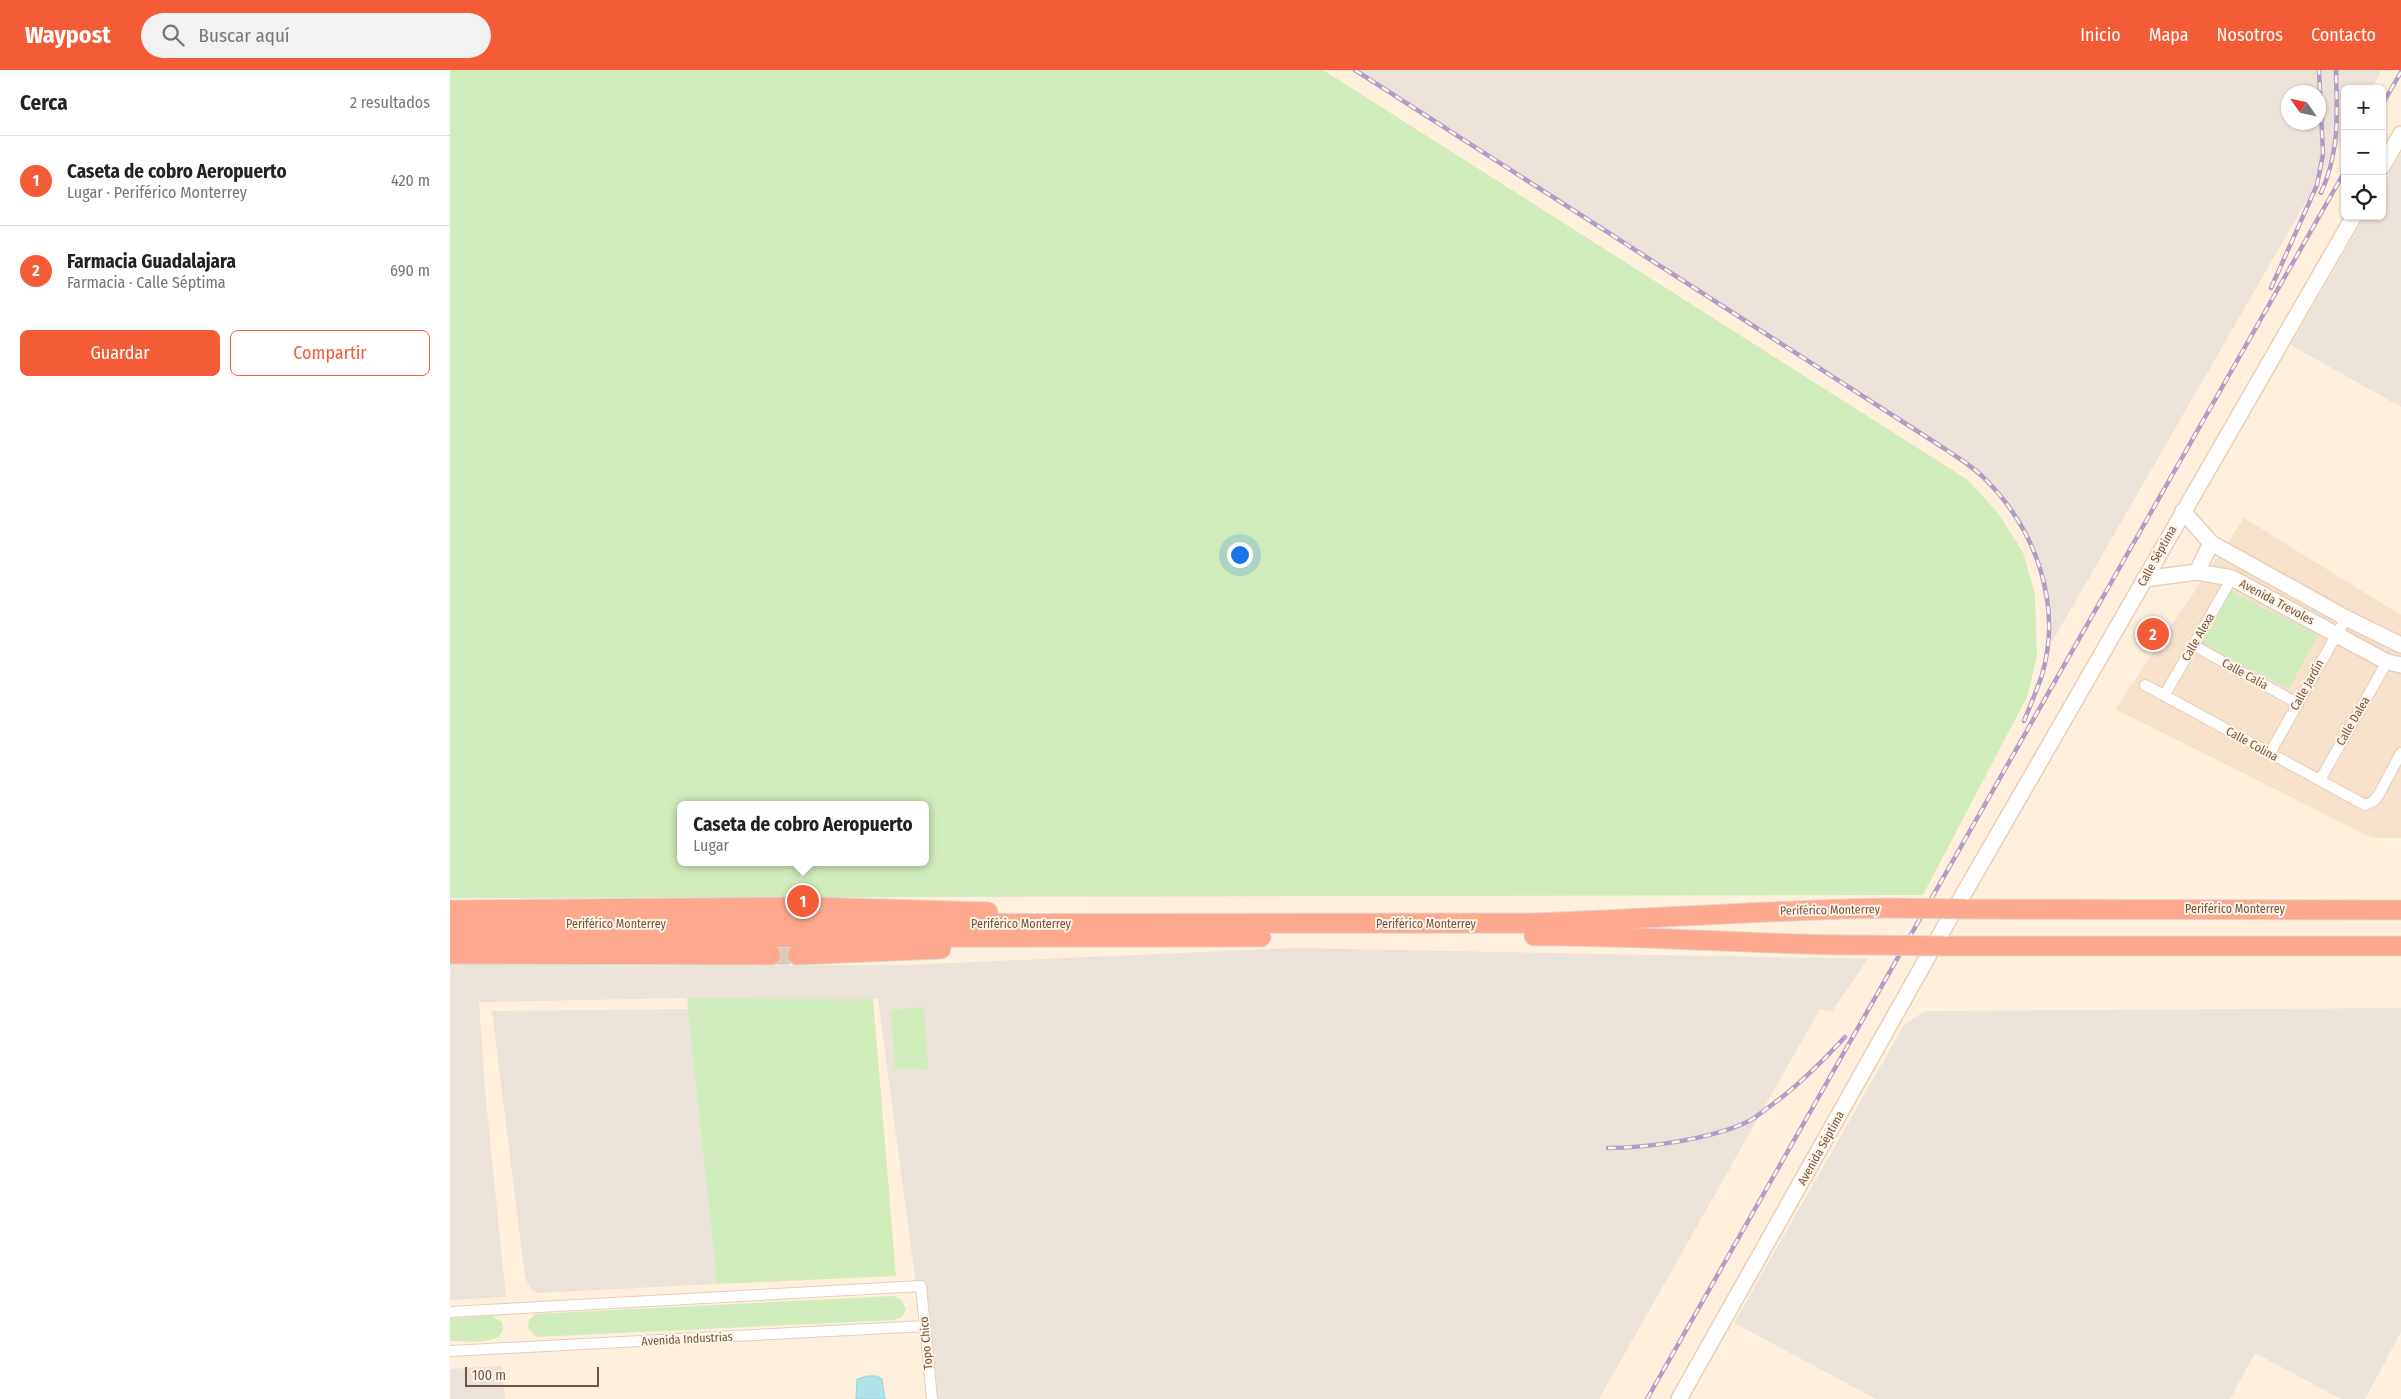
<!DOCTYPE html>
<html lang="es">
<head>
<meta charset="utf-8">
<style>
  :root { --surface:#fff; --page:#f2f2f2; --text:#222; --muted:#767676; --line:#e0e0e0; --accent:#f45b37 }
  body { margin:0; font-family:"Fira Sans Condensed",sans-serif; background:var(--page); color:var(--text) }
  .controls { position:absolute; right:15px; top:15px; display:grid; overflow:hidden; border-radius:8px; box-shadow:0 1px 4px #0004 }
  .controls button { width:45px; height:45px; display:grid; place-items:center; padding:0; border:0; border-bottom:1px solid var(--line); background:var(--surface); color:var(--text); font:25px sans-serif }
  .compass { position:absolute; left:1831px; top:15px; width:45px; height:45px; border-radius:50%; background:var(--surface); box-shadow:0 1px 4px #0004; rotate:304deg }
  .scale { position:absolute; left:15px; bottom:12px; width:134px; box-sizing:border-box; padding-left:5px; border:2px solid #755444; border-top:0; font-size:14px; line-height:18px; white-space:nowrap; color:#755444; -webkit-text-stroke:4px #fff4e5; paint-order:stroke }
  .you { position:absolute; left:789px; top:484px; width:18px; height:18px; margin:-12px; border:4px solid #fff; border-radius:50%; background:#1a73e8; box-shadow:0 0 0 8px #1a73e833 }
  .badge { display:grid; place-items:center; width:32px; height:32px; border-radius:50%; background:var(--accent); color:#fff; font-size:16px; font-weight:700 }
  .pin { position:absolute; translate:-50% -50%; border:2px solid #fff; box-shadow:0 1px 5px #0006 }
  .popup { position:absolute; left:227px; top:731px; width:252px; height:65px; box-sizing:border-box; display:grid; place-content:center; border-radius:8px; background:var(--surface); filter:drop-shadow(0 1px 4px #0005); font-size:16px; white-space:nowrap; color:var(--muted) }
  .popup b { font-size:19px; color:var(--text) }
  .popup::after { content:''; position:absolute; left:50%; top:100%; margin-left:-10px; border:10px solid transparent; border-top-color:var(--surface) }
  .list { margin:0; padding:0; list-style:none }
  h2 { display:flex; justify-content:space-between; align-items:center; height:65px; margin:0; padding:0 20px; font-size:21px }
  h2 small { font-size:16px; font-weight:400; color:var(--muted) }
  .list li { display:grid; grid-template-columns:32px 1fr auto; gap:15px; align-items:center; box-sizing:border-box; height:90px; padding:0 20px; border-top:1px solid var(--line) }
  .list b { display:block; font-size:19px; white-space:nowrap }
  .list p { margin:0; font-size:16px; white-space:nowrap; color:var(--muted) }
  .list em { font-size:16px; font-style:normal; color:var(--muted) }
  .actions { display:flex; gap:10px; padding:15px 20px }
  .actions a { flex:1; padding:11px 0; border:1px solid var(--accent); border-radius:8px; text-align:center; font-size:18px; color:var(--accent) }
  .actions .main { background:var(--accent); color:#fff }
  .icon { flex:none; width:28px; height:28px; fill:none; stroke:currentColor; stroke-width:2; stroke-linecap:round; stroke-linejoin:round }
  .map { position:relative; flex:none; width:1951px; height:1329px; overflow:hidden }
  header { display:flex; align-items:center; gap:30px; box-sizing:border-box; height:70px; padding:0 25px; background:var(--accent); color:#fff }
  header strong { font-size:24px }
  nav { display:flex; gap:28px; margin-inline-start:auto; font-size:18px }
  .search { width:350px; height:45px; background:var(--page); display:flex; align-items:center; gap:12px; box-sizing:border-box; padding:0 18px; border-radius:28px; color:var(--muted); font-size:19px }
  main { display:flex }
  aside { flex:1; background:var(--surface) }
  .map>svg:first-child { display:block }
</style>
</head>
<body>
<header>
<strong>Waypost</strong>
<div class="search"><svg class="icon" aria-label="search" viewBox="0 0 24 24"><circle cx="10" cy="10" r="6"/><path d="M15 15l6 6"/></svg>Buscar aquí</div>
<nav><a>Inicio</a><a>Mapa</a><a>Nosotros</a><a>Contacto</a></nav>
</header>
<main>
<aside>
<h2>Cerca<small>2 resultados</small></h2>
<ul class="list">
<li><span class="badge">1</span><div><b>Caseta de cobro Aeropuerto</b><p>Lugar · Periférico Monterrey</p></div><em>420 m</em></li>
<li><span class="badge">2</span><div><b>Farmacia Guadalajara</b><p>Farmacia · Calle Séptima</p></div><em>690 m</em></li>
</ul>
<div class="actions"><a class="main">Guardar</a><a>Compartir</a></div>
</aside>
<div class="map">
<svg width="1951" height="1329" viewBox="0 0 1951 1329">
  <rect width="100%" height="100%" fill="#fef0dd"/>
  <path fill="#f6e1cb" d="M 1794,448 L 1951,545 L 1951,768 L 1922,768 L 1665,639 Z"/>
  <path fill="#ebe2da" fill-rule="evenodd" d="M 906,0 L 1932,0 L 1921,19 L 1895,19 L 1895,64 L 1602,572 L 1584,476 L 1547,422 L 1492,377 ZM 1838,22 L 1868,22 L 1868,52 L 1838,52 Z
    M 1951,83 L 1951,337 L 1841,275 L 1915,146 L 1932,146 L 1932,116 Z
    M 845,878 L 1418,889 L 1382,941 L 1370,939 L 1149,1329 L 481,1329 L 428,929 L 237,928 L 29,932 L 36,1031 L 56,1227 L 0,1230 L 0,891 L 167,896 L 454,895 Z
    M 1951,938 L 1951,1262 L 1915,1329 L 1891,1329 L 1805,1283 L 1780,1329 L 1426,1329 L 1284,1253 L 1454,955 L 1475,941 Z
    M 239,939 L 267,1214 L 87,1223 L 80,1218 L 75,1207 L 42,941 Z
    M 52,1296 L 55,1329 L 0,1329 L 0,1299 Z"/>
  <path fill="#d1ecbb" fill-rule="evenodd" d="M 0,0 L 873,0 L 1518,410 L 1547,442 L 1573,482 L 1585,524 L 1587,585 L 1578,625 L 1473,825 L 0,828 ZM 230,735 L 476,735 L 476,792 L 230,792 Z
    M 1780,521 L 1868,565 L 1839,619 L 1751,573 Z
    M 237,928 L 423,929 L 446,1206 L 267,1214 Z
    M 474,937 L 478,999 L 445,999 L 441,940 Z
    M 443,1226 L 451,1229 L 456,1239 L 452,1247 L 444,1250 L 86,1267 L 78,1258 L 79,1250 L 85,1244 Z
    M 42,1246 L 52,1252 L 53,1260 C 48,1276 14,1271 0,1271 L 0,1248 Z"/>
  <path fill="#b1e2e9" stroke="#96d3db" d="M 417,1306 L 427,1306 L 432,1309 L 435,1329 L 406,1329 L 407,1309 Z"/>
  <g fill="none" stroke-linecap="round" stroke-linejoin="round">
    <path stroke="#dcc9b7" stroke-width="19" stroke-dasharray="19 9" stroke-linecap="butt" d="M 339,837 L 366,837
      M 321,885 L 347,885"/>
    <defs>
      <path id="street" d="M 1743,575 L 1847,633
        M 1695,615 L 1915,735 L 1924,731 L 1929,724 L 1951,683
        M 1714,626 L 1782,508
        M 1820,683 L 1896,548
        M 1870,710 L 1937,592
        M 0,1242 L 471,1216 L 482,1329
        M 0,1281 L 475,1256"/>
      <path id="secondary" d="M 1932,97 L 1951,64
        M 1733,441 L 1761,473 L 1896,548 L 1951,575
        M 1747,502 L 1761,473
        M 1694,509 L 1747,502 L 1782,508 L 1937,592 L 1951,595
        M 1229,1329 L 1494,858 L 1904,146"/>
      <path id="highway" d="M 366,837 L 538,842
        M 1515,839 L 1951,840
        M 0,840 L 339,837
        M 0,854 L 1082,853 C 1200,849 1318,840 1437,838
        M 1084,866 C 1195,865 1306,875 1417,875
        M 0,868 L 811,867
        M 1493,876 L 1951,876
        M 0,884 L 321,885
        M 347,885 L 491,879"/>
    </defs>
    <use href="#street" stroke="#e4cdbc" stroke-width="12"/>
    <use href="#secondary" stroke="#eaceb8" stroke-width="18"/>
    <use href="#highway" stroke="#ded6d2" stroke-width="21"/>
    <use href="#street" stroke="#fff" stroke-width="10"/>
    <use href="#secondary" stroke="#fff" stroke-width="15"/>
    <use href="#highway" stroke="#fea88e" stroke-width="19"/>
    <defs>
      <path id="rail" d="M 905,0 L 1492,377 C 1505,386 1521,395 1532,406 C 1585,457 1613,533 1592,605 C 1587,620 1580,636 1574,651
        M 1932,35 L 1951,2
        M 1871,123 C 1890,80 1887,46 1886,0
        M 1821,218 L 1867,115 L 1873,84 L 1869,0
        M 1158,1078 C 1197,1078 1261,1069 1297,1052 C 1304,1049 1312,1042 1319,1037 C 1347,1017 1371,993 1395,967
        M 1197,1329 L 1895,101"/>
    </defs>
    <use href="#rail" stroke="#b29cc7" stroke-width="4.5"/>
    <use href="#rail" stroke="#fff4e5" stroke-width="2.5" stroke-dasharray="8" stroke-linecap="butt"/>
    <defs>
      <path id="highway-bridge" d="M 1437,838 L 1515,839
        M 1417,875 L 1493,876"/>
    </defs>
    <use href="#highway-bridge" stroke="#ded6d2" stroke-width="21" stroke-linecap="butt"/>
    <use href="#highway-bridge" stroke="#fea88e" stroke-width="19"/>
  </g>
  <g text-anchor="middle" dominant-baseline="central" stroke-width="4" stroke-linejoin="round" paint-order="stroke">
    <g font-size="12" fill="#755444" stroke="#fff4e5">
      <text transform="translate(1707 486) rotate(-61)">Calle Séptima</text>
      <text transform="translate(1827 532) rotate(28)">Avenida Trevoles</text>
      <text transform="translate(1748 567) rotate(-60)">Calle Alexa</text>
      <text transform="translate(1795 604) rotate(29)">Calle Calia</text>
      <text transform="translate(1857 615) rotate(-61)">Calle Jardín</text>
      <text transform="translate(1903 651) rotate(-60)">Calle Dalea</text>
      <text transform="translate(1802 674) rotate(29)">Calle Colina</text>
      <text x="1785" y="839">Periférico Monterrey</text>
      <text transform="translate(1380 840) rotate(-1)">Periférico Monterrey</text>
      <text x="166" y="854">Periférico Monterrey</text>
      <text x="571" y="854">Periférico Monterrey</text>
      <text x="976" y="854">Periférico Monterrey</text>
      <text transform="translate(1371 1078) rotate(-61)">Avenida Séptima</text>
      <text transform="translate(237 1269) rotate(-3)">Avenida Industrias</text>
      <text transform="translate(476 1273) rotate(-95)">Topo Chico</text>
    </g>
  </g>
</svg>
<div class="controls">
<button>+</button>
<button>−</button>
<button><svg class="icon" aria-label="locate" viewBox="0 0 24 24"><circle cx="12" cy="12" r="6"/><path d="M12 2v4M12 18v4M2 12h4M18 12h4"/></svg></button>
</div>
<svg class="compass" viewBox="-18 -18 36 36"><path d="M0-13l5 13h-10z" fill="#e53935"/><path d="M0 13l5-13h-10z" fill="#767676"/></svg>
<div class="scale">100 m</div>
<div class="you"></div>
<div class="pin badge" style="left:353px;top:831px">1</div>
<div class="popup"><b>Caseta de cobro Aeropuerto</b>Lugar</div>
<div class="pin badge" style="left:1703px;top:564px">2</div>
</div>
</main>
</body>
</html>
